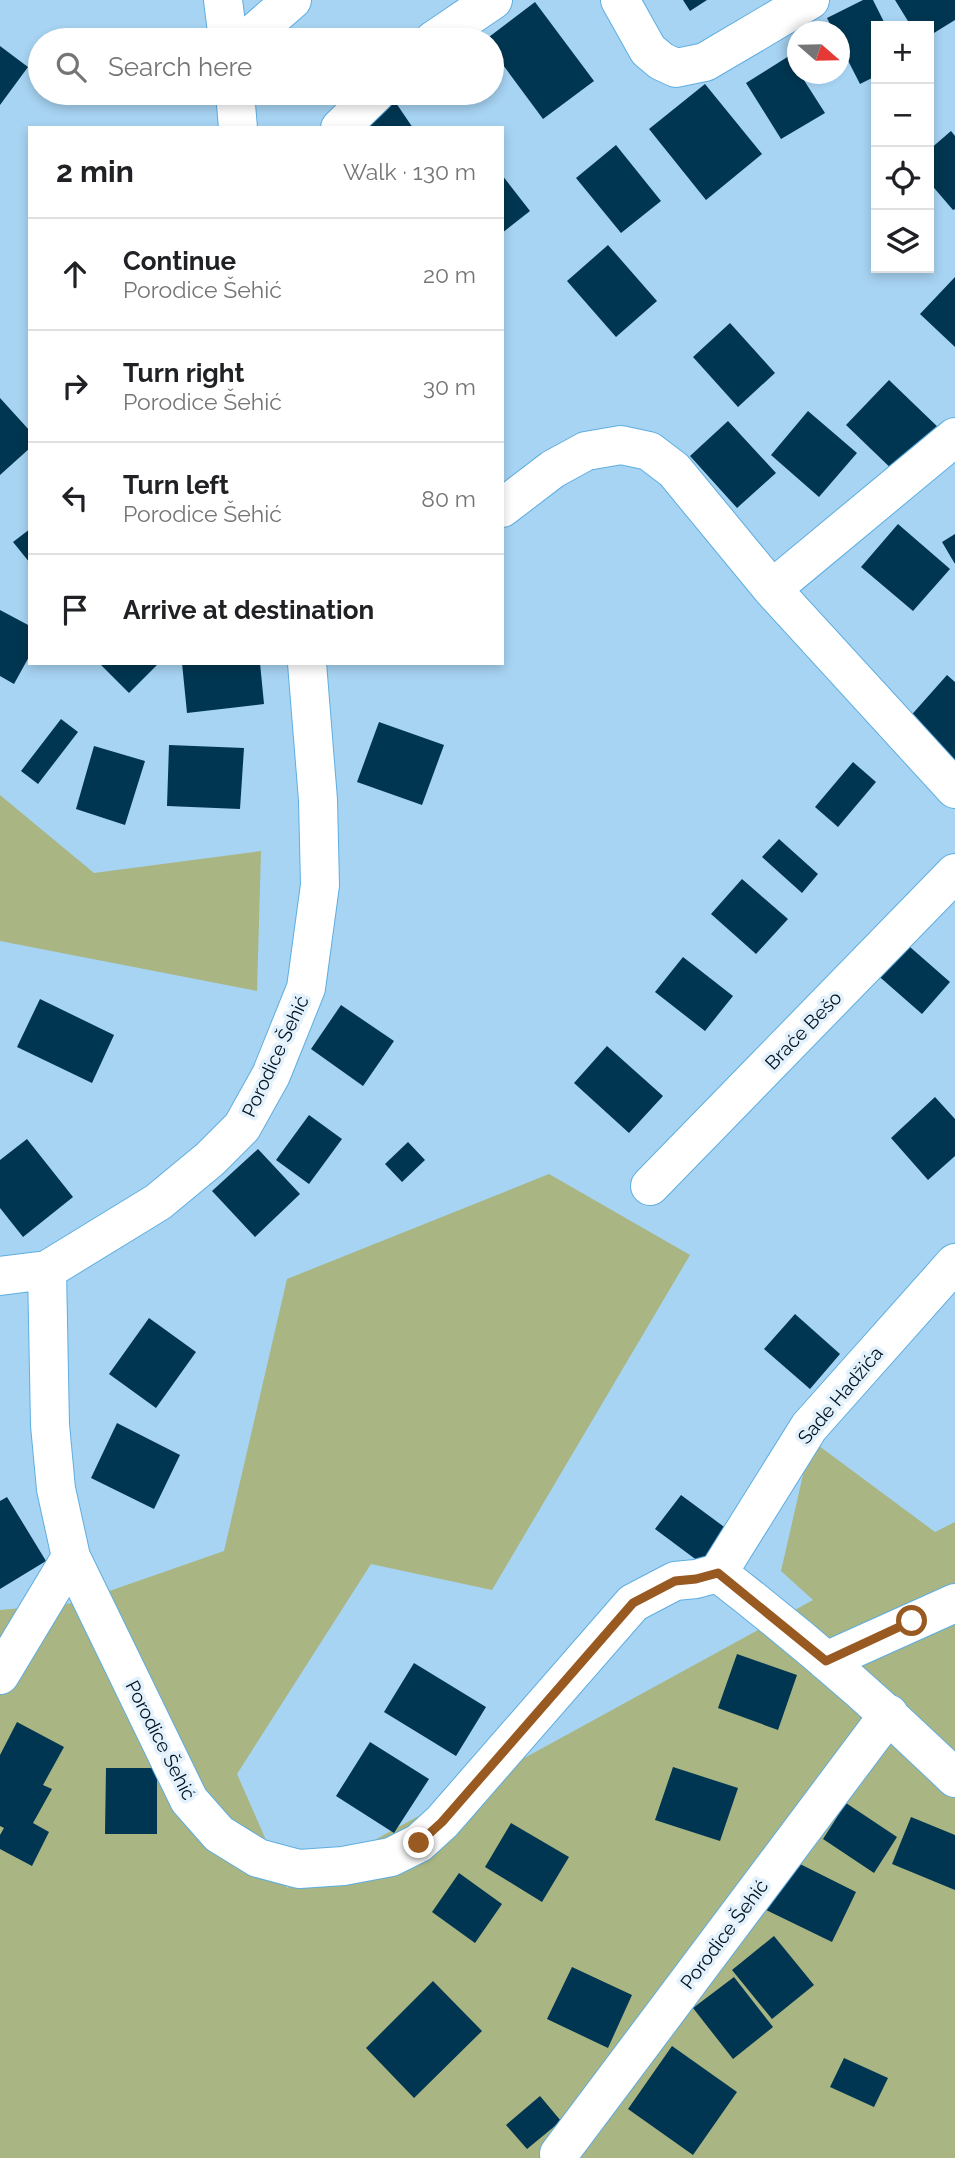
<!DOCTYPE html>
<html lang="en">
<head>
<meta charset="utf-8">
<style>
  :root { --surface:#fff; --page:#f6f6f6; --text:#202124; --muted:#757577; --line:#e0e0e0 }
  body { margin:0; font-family:Raleway,sans-serif; background:var(--page); color:var(--text) }
  .controls { position:absolute; right:21px; top:21px; display:grid; overflow:hidden; border-radius:0px; box-shadow:0 4px 10px #0003 }
  .controls button { width:63px; height:63px; display:grid; place-items:center; padding:0; border:0; border-bottom:2px solid var(--line); background:var(--surface); color:var(--text); font:35px sans-serif }
  .compass { position:absolute; left:787px; top:21px; width:63px; height:63px; border-radius:50%; background:var(--surface); box-shadow:0 4px 10px #0003; rotate:110deg }
  .stop { position:absolute; width:21px; height:21px; margin:-16px; border:5px solid #985a21; border-radius:50%; background:#fff }
  .stop.end { background:#985a21; border-color:#fff; box-shadow:0 2px 7px #0008 }
  .list { margin:0; padding:0; list-style:none }
  h2 { display:flex; justify-content:space-between; align-items:center; height:91px; margin:0; padding:0 28px; font-size:30px }
  h2 small { font-size:23px; font-weight:400; color:var(--muted) }
  .list li { display:grid; grid-template-columns:46px 1fr auto; gap:21px; align-items:center; box-sizing:border-box; height:112px; padding:0 28px; border-top:2px solid var(--line) }
  .list b { display:block; font-size:26px; white-space:nowrap }
  .list p { margin:0; font-size:23px; white-space:nowrap; color:var(--muted) }
  .list em { font-size:23px; font-style:normal; color:var(--muted) }
  .icon { flex:none; width:38px; height:38px; fill:none; stroke:currentColor; stroke-width:2; stroke-linecap:round; stroke-linejoin:round }
  .map { position:relative; flex:none; width:955px; height:2158px; overflow:hidden }
  .search { position:absolute; background:var(--surface); box-shadow:0 4px 10px #0003; left:28px; top:28px; width:476px; height:77px; display:flex; align-items:center; gap:18px; box-sizing:border-box; padding:0 24px; border-radius:38px; color:var(--muted); font-size:26px }
  .panel { position:absolute; background:var(--surface); box-shadow:0 4px 10px #0003; left:28px; top:126px; width:476px; height:539px; border-radius:0px }
  .map>svg:first-child { display:block }
</style>
</head>
<body>
<div class="map">
<svg width="955" height="2158" viewBox="0 0 955 2158">
  <rect width="100%" height="100%" fill="#a7d4f3"/>
  <path fill="#a9b582" d="M 0,795 L 94,873 L 261,851 L 257,991 L 0,941 Z
    M 549,1174 L 690,1255 L 492,1590 L 371,1564 L 237,1774 L 287,1888 L 813,1600 L 781,1571 L 811,1440 L 935,1532 L 955,1522 L 955,2158 L 0,2158 L 0,1610 L 75,1603 L 224,1551 L 287,1279 Z"/>
  <path fill="#003651" d="M 683,0 L 707,0 L 690,11 Z
    M 863,0 L 873,0 L 886,26 L 876,26 L 876,76 L 860,84 L 839,43 L 839,32 L 834,32 L 827,18 Z
    M 895,0 L 955,0 L 955,20 L 929,36 L 929,26 L 911,26 Z
    M 535,2 L 594,81 L 543,119 L 492,50 L 492,40 L 485,40 Z
    M 0,46 L 28,67 L 0,105 Z
    M 789,56 L 797,69 L 797,74 L 800,74 L 825,113 L 781,139 L 746,83 Z
    M 705,84 L 762,154 L 706,200 L 649,129 Z
    M 394,100 L 413,128 L 354,128 Z
    M 951,131 L 955,136 L 955,209 L 953,210 L 929,182 L 929,150 Z
    M 616,145 L 661,201 L 621,233 L 576,178 Z
    M 502,175 L 530,211 L 502,233 Z
    M 608,245 L 657,301 L 616,337 L 567,281 Z
    M 955,277 L 955,347 L 920,314 Z
    M 730,323 L 775,373 L 738,407 L 693,357 Z
    M 889,380 L 942,431 L 899,476 L 846,425 Z
    M 0,398 L 30,431 L 30,448 L 0,475 Z
    M 808,411 L 857,453 L 819,497 L 771,455 Z
    M 728,421 L 776,473 L 737,508 L 690,456 Z
    M 898,524 L 950,569 L 913,611 L 861,567 Z
    M 30,529 L 30,563 L 13,542 Z
    M 955,534 L 955,564 L 942,542 Z
    M 0,610 L 30,626 L 30,655 L 14,684 L 0,676 Z
    M 99,663 L 159,663 L 129,693 Z
    M 182,663 L 260,663 L 264,704 L 187,713 Z
    M 947,675 L 955,682 L 955,762 L 907,720 Z
    M 61,719 L 78,732 L 38,784 L 21,771 Z
    M 379,722 L 444,745 L 422,805 L 357,782 Z
    M 169,745 L 244,748 L 240,809 L 167,806 Z
    M 94,746 L 145,761 L 125,825 L 76,809 Z
    M 853,762 L 876,782 L 838,827 L 815,807 Z
    M 779,839 L 818,874 L 802,893 L 762,857 Z
    M 742,879 L 788,919 L 756,954 L 711,914 Z
    M 902,940 L 950,982 L 922,1014 L 874,972 Z
    M 683,957 L 733,996 L 705,1031 L 655,992 Z
    M 40,999 L 114,1035 L 92,1083 L 17,1047 Z
    M 341,1005 L 394,1041 L 363,1086 L 311,1049 Z
    M 607,1046 L 663,1096 L 629,1133 L 574,1083 Z
    M 935,1097 L 955,1119 L 955,1156 L 928,1180 L 891,1138 Z
    M 309,1115 L 342,1139 L 309,1184 L 276,1160 Z
    M 27,1139 L 73,1197 L 23,1237 L 0,1208 L 0,1160 Z
    M 408,1142 L 425,1160 L 402,1182 L 385,1164 Z
    M 258,1149 L 300,1194 L 255,1237 L 212,1191 Z
    M 795,1314 L 840,1354 L 810,1389 L 764,1349 Z
    M 149,1318 L 196,1352 L 156,1408 L 109,1374 Z
    M 117,1423 L 180,1455 L 154,1509 L 91,1478 Z
    M 681,1495 L 731,1532 L 706,1567 L 655,1529 Z
    M 7,1497 L 46,1561 L 0,1589 L 0,1501 Z
    M 737,1654 L 797,1675 L 778,1730 L 718,1708 Z
    M 414,1663 L 486,1707 L 456,1756 L 384,1712 Z
    M 17,1722 L 64,1747 L 43,1785 L 52,1789 L 33,1823 L 49,1832 L 32,1866 L 0,1849 L 0,1835 L 4,1828 L 0,1826 L 0,1755 Z
    M 370,1742 L 429,1779 L 394,1833 L 336,1796 Z
    M 673,1767 L 738,1788 L 720,1841 L 655,1820 Z
    M 106,1768 L 157,1768 L 157,1834 L 105,1834 Z
    M 846,1803 L 897,1837 L 874,1873 L 823,1839 Z
    M 911,1817 L 955,1835 L 955,1890 L 892,1864 Z
    M 511,1823 L 569,1857 L 542,1902 L 485,1867 Z
    M 786,1857 L 856,1892 L 832,1942 L 762,1908 Z
    M 459,1873 L 502,1904 L 475,1943 L 432,1912 Z
    M 774,1936 L 814,1985 L 772,2019 L 732,1970 Z
    M 572,1967 L 632,1995 L 608,2048 L 547,2019 Z
    M 734,1977 L 773,2027 L 733,2059 L 693,2008 Z
    M 433,1981 L 482,2031 L 414,2098 L 366,2048 Z
    M 672,2046 L 737,2092 L 693,2155 L 628,2109 Z
    M 844,2058 L 888,2078 L 874,2107 L 830,2087 Z
    M 540,2096 L 561,2121 L 527,2149 L 506,2125 Z"/>
  <g fill="none" stroke-linecap="round" stroke-linejoin="round">
    <defs>
      <path id="minor" d="M 223,0 L 228,40
        M 620,0 L 648,50 L 661,61 L 676,68 L 705,62 L 810,0
        M 246,40 L 292,0
        M 434,40 L 493,0
        M 235,93 L 238,128
        M 340,128 L 376,93
        M 502,508 L 553,469 L 586,451 L 621,445 L 649,451 L 674,470 L 772,589 L 955,789
        M 772,589 L 955,437
        M 650,1186 L 955,873
        M 47,1270 L 50,1425 L 56,1489 L 71,1557 L 189,1800 L 219,1834 L 258,1858 L 299,1869 L 343,1866 L 391,1857 L 419,1843 L 442,1822 L 633,1603 L 675,1581 L 696,1579 L 718,1573
        M 0,1276 L 47,1270 L 158,1202 L 210,1159 L 242,1127 L 271,1075 L 306,988 L 320,885 L 318,800 L 307,663
        M 718,1573 L 809,1427 L 955,1263
        M 718,1573 C 801,1637 880,1705 955,1778
        M 826,1661 L 955,1603
        M 0,1675 L 71,1557
        M 559,2154 L 889,1714"/>
    </defs>
    <use href="#minor" stroke="#5faee0" stroke-width="40"/>
    <use href="#minor" stroke="#fff" stroke-width="38"/>
  </g>
  <g fill="none" stroke-linecap="round" stroke-linejoin="round">
    <path stroke="#985a21" stroke-width="9" d="M 419,1843 L 442,1822 L 633,1603 L 675,1581 L 696,1579 L 718,1573 L 826,1661 L 912,1621"/>
  </g>
  <g text-anchor="middle" dominant-baseline="central" stroke-width="7" stroke-linejoin="round" paint-order="stroke">
    <g font-size="19" fill="#001220" stroke="#e2f1fb">
      <text transform="translate(803 1030) rotate(-46)">Braće Bešo</text>
      <text transform="translate(275 1056) rotate(-65)">Porodice Šehić</text>
      <text transform="translate(840 1395) rotate(-50)">Sade Hadžića</text>
      <text transform="translate(161 1740) rotate(63)">Porodice Šehić</text>
      <text transform="translate(724 1934) rotate(-53)">Porodice Šehić</text>
    </g>
  </g>
</svg>
<div class="controls">
<button>+</button>
<button>−</button>
<button><svg class="icon" aria-label="locate" viewBox="0 0 24 24"><circle cx="12" cy="12" r="6"/><path d="M12 2v4M12 18v4M2 12h4M18 12h4"/></svg></button>
<button><svg class="icon" aria-label="layers" viewBox="0 0 24 24"><path d="M12 4l9 5-9 5-9-5zM3 14l9 5 9-5"/></svg></button>
</div>
<svg class="compass" viewBox="-18 -18 36 36"><path d="M0-13l5 13h-10z" fill="#e53935"/><path d="M0 13l5-13h-10z" fill="#757577"/></svg>
<div class="stop" style="left:912px;top:1621px"></div>
<div class="stop end" style="left:419px;top:1843px"></div>
<div class="search"><svg class="icon" aria-label="search" viewBox="0 0 24 24"><circle cx="10" cy="10" r="6"/><path d="M15 15l6 6"/></svg>Search here</div>
<section class="panel">
<h2>2 min<small>Walk · 130 m</small></h2>
<ul class="list">
<li><svg class="icon" aria-label="ahead" viewBox="0 0 24 24"><path d="M12 20V5M6 11l6-6 6 6"/></svg><div><b>Continue</b><p>Porodice Šehić</p></div><em>20 m</em></li>
<li><svg class="icon" aria-label="right" viewBox="0 0 24 24"><path d="M7 20v-9h11M14 6l5 5-5 5"/></svg><div><b>Turn right</b><p>Porodice Šehić</p></div><em>30 m</em></li>
<li><svg class="icon" aria-label="left" viewBox="0 0 24 24"><path d="M17 20v-9H6M10 6l-5 5 5 5"/></svg><div><b>Turn left</b><p>Porodice Šehić</p></div><em>80 m</em></li>
<li><svg class="icon" aria-label="arrive" viewBox="0 0 24 24"><path d="M6 21V4h12l-3 4 3 4H6"/></svg><div><b>Arrive at destination</b></div></li>
</ul>
</section>
</div>
</body>
</html>
